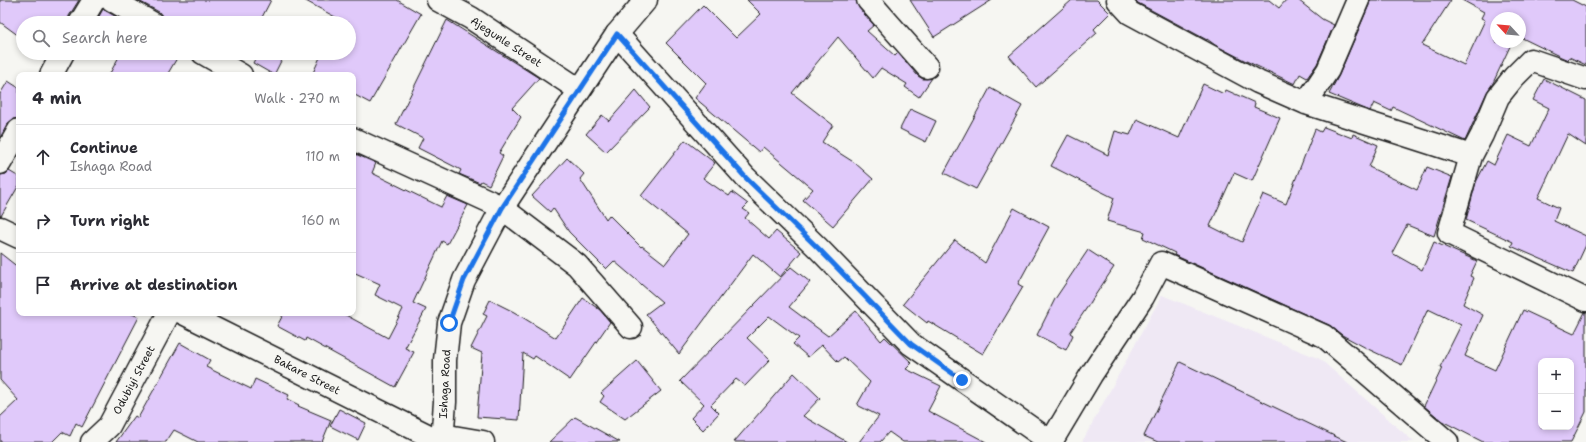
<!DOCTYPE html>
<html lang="en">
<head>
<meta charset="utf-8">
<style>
  :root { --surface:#fff; --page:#f7f7f7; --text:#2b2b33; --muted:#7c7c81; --line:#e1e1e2 }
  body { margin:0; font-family:"Shantell Sans",sans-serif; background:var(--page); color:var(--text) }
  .controls { position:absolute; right:12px; bottom:12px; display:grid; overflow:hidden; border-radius:8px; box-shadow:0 2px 6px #0003 }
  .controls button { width:36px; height:36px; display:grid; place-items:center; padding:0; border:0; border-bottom:1px solid var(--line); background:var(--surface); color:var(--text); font:20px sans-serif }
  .compass { position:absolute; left:1490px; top:12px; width:36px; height:36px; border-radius:50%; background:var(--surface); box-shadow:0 2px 6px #0003; rotate:296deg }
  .stop { position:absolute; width:12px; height:12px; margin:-9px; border:3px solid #1a73e8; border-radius:50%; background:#fff }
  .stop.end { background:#1a73e8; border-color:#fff; box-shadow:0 1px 4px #0008 }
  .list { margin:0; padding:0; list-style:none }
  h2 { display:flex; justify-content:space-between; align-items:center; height:52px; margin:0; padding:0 16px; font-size:17px }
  h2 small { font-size:13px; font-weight:400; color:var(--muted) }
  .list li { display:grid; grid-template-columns:26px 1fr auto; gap:12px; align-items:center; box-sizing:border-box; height:64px; padding:0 16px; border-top:1px solid var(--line) }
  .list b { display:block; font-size:15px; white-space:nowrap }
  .list p { margin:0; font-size:13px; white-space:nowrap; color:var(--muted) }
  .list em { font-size:13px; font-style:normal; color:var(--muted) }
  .icon { flex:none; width:22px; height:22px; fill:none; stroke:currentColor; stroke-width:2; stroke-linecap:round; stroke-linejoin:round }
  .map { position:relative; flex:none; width:1586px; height:442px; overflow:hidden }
  .search { position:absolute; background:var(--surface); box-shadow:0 2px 6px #0003; left:16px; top:16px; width:340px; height:44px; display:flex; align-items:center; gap:10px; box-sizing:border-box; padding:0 14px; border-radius:22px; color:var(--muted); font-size:15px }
  .panel { position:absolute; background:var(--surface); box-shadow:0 2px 6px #0003; left:16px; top:72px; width:340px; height:244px; border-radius:8px }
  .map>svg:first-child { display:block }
</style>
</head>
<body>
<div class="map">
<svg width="1586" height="442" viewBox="0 0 1586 442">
  <rect width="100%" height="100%" fill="#f6f6f2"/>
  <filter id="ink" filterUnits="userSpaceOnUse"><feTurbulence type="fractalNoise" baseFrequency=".025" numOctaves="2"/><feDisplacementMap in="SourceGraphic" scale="8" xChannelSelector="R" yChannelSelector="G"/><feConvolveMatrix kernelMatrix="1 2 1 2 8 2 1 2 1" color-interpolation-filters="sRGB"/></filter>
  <g filter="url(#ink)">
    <path fill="#efe8f4" d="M 1162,295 L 1320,359 L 1414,442 L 1082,442 Z"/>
    <path fill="#e0c9fa" stroke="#1c1c1c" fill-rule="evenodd" d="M 0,0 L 79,0 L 69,16 L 68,23 L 23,23 L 23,39 L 0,22 Z
      M 137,0 L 271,0 L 259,23 L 164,23 L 163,17 L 159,12 Z
      M 304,0 L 397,0 L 421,14 L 370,103 L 353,94 L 353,75 L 312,75 L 322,53 L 349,53 L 349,23 L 334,23 L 337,18 Z
      M 747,0 L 856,0 L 859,8 L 874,25 L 867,31 L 895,56 L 898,53 L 918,76 L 923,79 L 932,78 L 919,97 L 905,87 L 907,84 L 881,68 L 873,78 L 838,37 L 792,93 L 833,125 L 822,142 L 855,163 L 873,179 L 833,226 L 803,200 L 813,189 L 763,147 L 759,152 L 695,98 L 706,83 L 666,43 L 703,5 L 736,38 L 761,14 Z
      M 910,0 L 992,0 L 934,37 Z
      M 1072,0 L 1097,0 L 1110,13 L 1094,29 L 1097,33 L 1036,87 L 1009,56 Z
      M 1135,0 L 1269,0 L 1279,8 L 1286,0 L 1298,0 L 1322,19 L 1334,25 L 1317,64 L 1307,78 L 1300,74 L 1295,84 L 1244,60 L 1215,45 L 1207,39 L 1207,40 L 1138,3 Z
      M 1370,0 L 1451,0 L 1422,45 L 1464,65 L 1485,20 L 1481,18 L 1484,12 L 1462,0 L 1572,0 L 1586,7 L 1586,65 L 1569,57 L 1568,60 L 1561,57 L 1520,37 L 1520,18 L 1496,18 L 1496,42 L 1512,42 L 1493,83 L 1487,92 L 1465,141 L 1393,107 L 1391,111 L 1374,103 L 1370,111 L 1329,94 L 1339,75 L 1369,5 Z
      M 103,9 L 106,11 L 127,23 L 103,23 L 97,20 Z
      M 447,20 L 539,78 L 512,108 L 521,117 L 499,153 L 503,156 L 489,185 L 481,181 L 480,183 L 459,174 L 461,170 L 418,148 L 423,138 L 396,124 Z
      M 121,53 L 180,53 L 167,75 L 109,75 Z
      M 258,53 L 285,53 L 274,75 L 253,63 Z
      M 1544,79 L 1586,100 L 1586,146 L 1568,134 L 1538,198 L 1559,208 L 1554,221 L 1586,236 L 1586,245 L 1573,273 L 1511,246 L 1513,242 L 1466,220 L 1476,182 L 1487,161 L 1494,165 L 1508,135 L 1531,146 L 1549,108 L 1533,100 Z
      M 8,81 L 19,88 L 19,118 L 13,119 L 8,123 L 0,138 L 0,94 Z
      M 1203,84 L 1224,94 L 1226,90 L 1255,103 L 1254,107 L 1280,118 L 1252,181 L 1234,173 L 1210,226 L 1242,242 L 1263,194 L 1286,204 L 1315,129 L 1321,132 L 1324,127 L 1352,138 L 1353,134 L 1378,145 L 1369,167 L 1417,190 L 1427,167 L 1452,177 L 1434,236 L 1407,225 L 1392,253 L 1422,270 L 1434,242 L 1477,261 L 1470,276 L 1474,278 L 1463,304 L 1483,315 L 1465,356 L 1495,370 L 1523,310 L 1574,334 L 1585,312 L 1586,312 L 1586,412 L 1571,442 L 1483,442 L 1442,421 L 1424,406 L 1442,368 L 1440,367 L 1461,325 L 1428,309 L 1402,365 L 1368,349 L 1342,335 L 1329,325 L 1174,255 L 1175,253 L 1143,238 L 1145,232 L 1107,221 L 1114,198 L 1051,166 L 1068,135 L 1108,155 L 1115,131 L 1130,135 L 1137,119 L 1179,138 ZM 1541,361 L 1571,361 L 1571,427 L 1541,427 Z
      M 990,88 L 1022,106 L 976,189 L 944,173 Z
      M 636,90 L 650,107 L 606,152 L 586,134 L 602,115 L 609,121 Z
      M 910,109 L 936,121 L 926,142 L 900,129 Z
      M 685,140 L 715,163 L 703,178 L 729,196 L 732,192 L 748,204 L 743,209 L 749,213 L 745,218 L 769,239 L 776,231 L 801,252 L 780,277 L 753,254 L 679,354 L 646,314 L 662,302 L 614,261 L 606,269 L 569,232 L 553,208 L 550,212 L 532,196 L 567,158 L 584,174 L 580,179 L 606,219 L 609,215 L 641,247 L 642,246 L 665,264 L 688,234 L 641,196 Z
      M 353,153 L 376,163 L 372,173 L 441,207 L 447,196 L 468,205 L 447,244 L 442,241 L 413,303 L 426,309 L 405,348 L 414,352 L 395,387 L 306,338 L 305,341 L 277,326 L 284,313 L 342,313 L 388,338 L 403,309 L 375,295 L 380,284 L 353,272 Z
      M 9,171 L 19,177 L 19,185 L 1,216 L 0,216 L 0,175 L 6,174 Z
      M 1014,208 L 1049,227 L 1018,284 L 1023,287 L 983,354 L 928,321 L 927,323 L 903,304 L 955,240 L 985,263 Z
      M 1088,250 L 1114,267 L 1070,333 L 1073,335 L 1066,350 L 1037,335 L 1055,299 Z
      M 0,253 L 19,268 L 19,313 L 130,313 L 139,317 L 82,427 L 76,423 L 70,436 L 62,432 L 52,442 L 0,442 L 0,417 L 18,400 L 0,380 Z
      M 791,267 L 810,282 L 789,307 L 828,336 L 856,311 L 881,341 L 885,337 L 912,363 L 906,369 L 941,386 L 928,411 L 986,442 L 903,442 L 889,432 L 880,442 L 859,442 L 879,416 L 857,405 L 870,382 L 844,357 L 838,362 L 822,345 L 808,357 L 793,344 L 799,338 L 769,316 L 747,338 L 770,360 L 745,386 L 736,379 L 711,405 L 719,413 L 703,430 L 691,418 L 704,404 L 680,381 Z
      M 583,298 L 600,310 L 610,322 L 570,380 L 535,356 L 533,359 L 523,353 L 519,420 L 477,417 L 482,353 L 471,348 L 487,316 L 483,314 L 490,300 L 514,312 L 556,338 Z
      M 180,343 L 210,360 L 206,367 L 251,389 L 255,379 L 289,395 L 287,399 L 299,405 L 298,406 L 331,420 L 322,442 L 198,442 L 174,430 L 166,442 L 116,442 L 135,416 L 138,418 Z
      M 637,361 L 661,391 L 625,419 L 600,402 L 604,396 L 601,393 Z
      M 1180,362 L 1347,442 L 1158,442 L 1144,436 Z
      M 794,373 L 820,398 L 803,416 L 847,442 L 734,442 Z
      M 339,409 L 366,423 L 358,440 L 330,426 Z
      M 575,417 L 620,442 L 549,442 Z"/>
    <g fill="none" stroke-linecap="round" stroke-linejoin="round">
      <defs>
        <path id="minor" d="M 112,0 L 152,23
          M 438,0 L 471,18 L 572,85
          M 868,0 L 927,67
          M 1118,0 L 1130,13 L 1258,82 L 1306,103 L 1471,156
          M 80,23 L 94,0
          M 617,34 L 746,178 L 819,249 L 911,344 L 1051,442
          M 203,53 L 241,75
          M 51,75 L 63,53
          M 1586,79 L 1531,60 L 1514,77 L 1498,97 L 1482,135 L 1471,156 L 1449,233 L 1586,300
          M 1306,103 L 1328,70 L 1358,0
          M 353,139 L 493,203
          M 0,163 L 19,130
          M 502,208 L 577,265 L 631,327
          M 0,228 L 19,237
          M 183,313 L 431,437 L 442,435 L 483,442
          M 92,442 L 109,426 L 169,313
          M 1051,442 L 1091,375 L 1143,297 L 1161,263 L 1324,336 L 1447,442"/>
        <path id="secondary" d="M 442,442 L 445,402 L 445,360 L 449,323 L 464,280 L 502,208 L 617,34 L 646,0"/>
      </defs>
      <use href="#minor" stroke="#1c1c1c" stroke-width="25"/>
      <use href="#secondary" stroke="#1c1c1c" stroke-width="25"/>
      <use href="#minor" stroke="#f6f6f2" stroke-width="22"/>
      <use href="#secondary" stroke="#f6f6f2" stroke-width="22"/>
    </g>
  </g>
  <g fill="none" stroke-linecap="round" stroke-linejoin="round" filter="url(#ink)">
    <path stroke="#1a73e8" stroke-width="5" d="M 449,323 L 464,280 L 502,208 L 617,34 L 746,178 L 819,249 L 911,344 L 962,380"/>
  </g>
  <g text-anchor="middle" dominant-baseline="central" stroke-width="3.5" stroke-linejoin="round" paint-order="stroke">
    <g font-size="11" fill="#1c1c1c" stroke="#f6f6f2">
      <text transform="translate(506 42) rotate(33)">Ajegunle Street</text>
      <text transform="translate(307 375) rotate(27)">Bakare Street</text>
      <text transform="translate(134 380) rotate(-62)">Odubiyi Street</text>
      <text transform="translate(445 384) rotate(-87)">Ishaga Road</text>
    </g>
  </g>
</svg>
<div class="controls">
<button>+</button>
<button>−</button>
</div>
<svg class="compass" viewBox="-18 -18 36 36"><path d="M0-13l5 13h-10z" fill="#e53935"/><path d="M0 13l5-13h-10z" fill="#7c7c81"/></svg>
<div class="stop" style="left:449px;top:323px"></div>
<div class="stop end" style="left:962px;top:380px"></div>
<div class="search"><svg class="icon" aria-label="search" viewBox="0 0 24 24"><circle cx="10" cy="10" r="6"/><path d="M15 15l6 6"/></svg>Search here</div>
<section class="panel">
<h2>4 min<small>Walk · 270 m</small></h2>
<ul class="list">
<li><svg class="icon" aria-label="ahead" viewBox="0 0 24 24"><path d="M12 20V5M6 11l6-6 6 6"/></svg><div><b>Continue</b><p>Ishaga Road</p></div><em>110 m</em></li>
<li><svg class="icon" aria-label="right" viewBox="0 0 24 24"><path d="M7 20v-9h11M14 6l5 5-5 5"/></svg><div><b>Turn right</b></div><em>160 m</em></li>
<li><svg class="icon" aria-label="arrive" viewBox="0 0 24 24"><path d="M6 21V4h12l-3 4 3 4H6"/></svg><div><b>Arrive at destination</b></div></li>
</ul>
</section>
</div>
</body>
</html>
